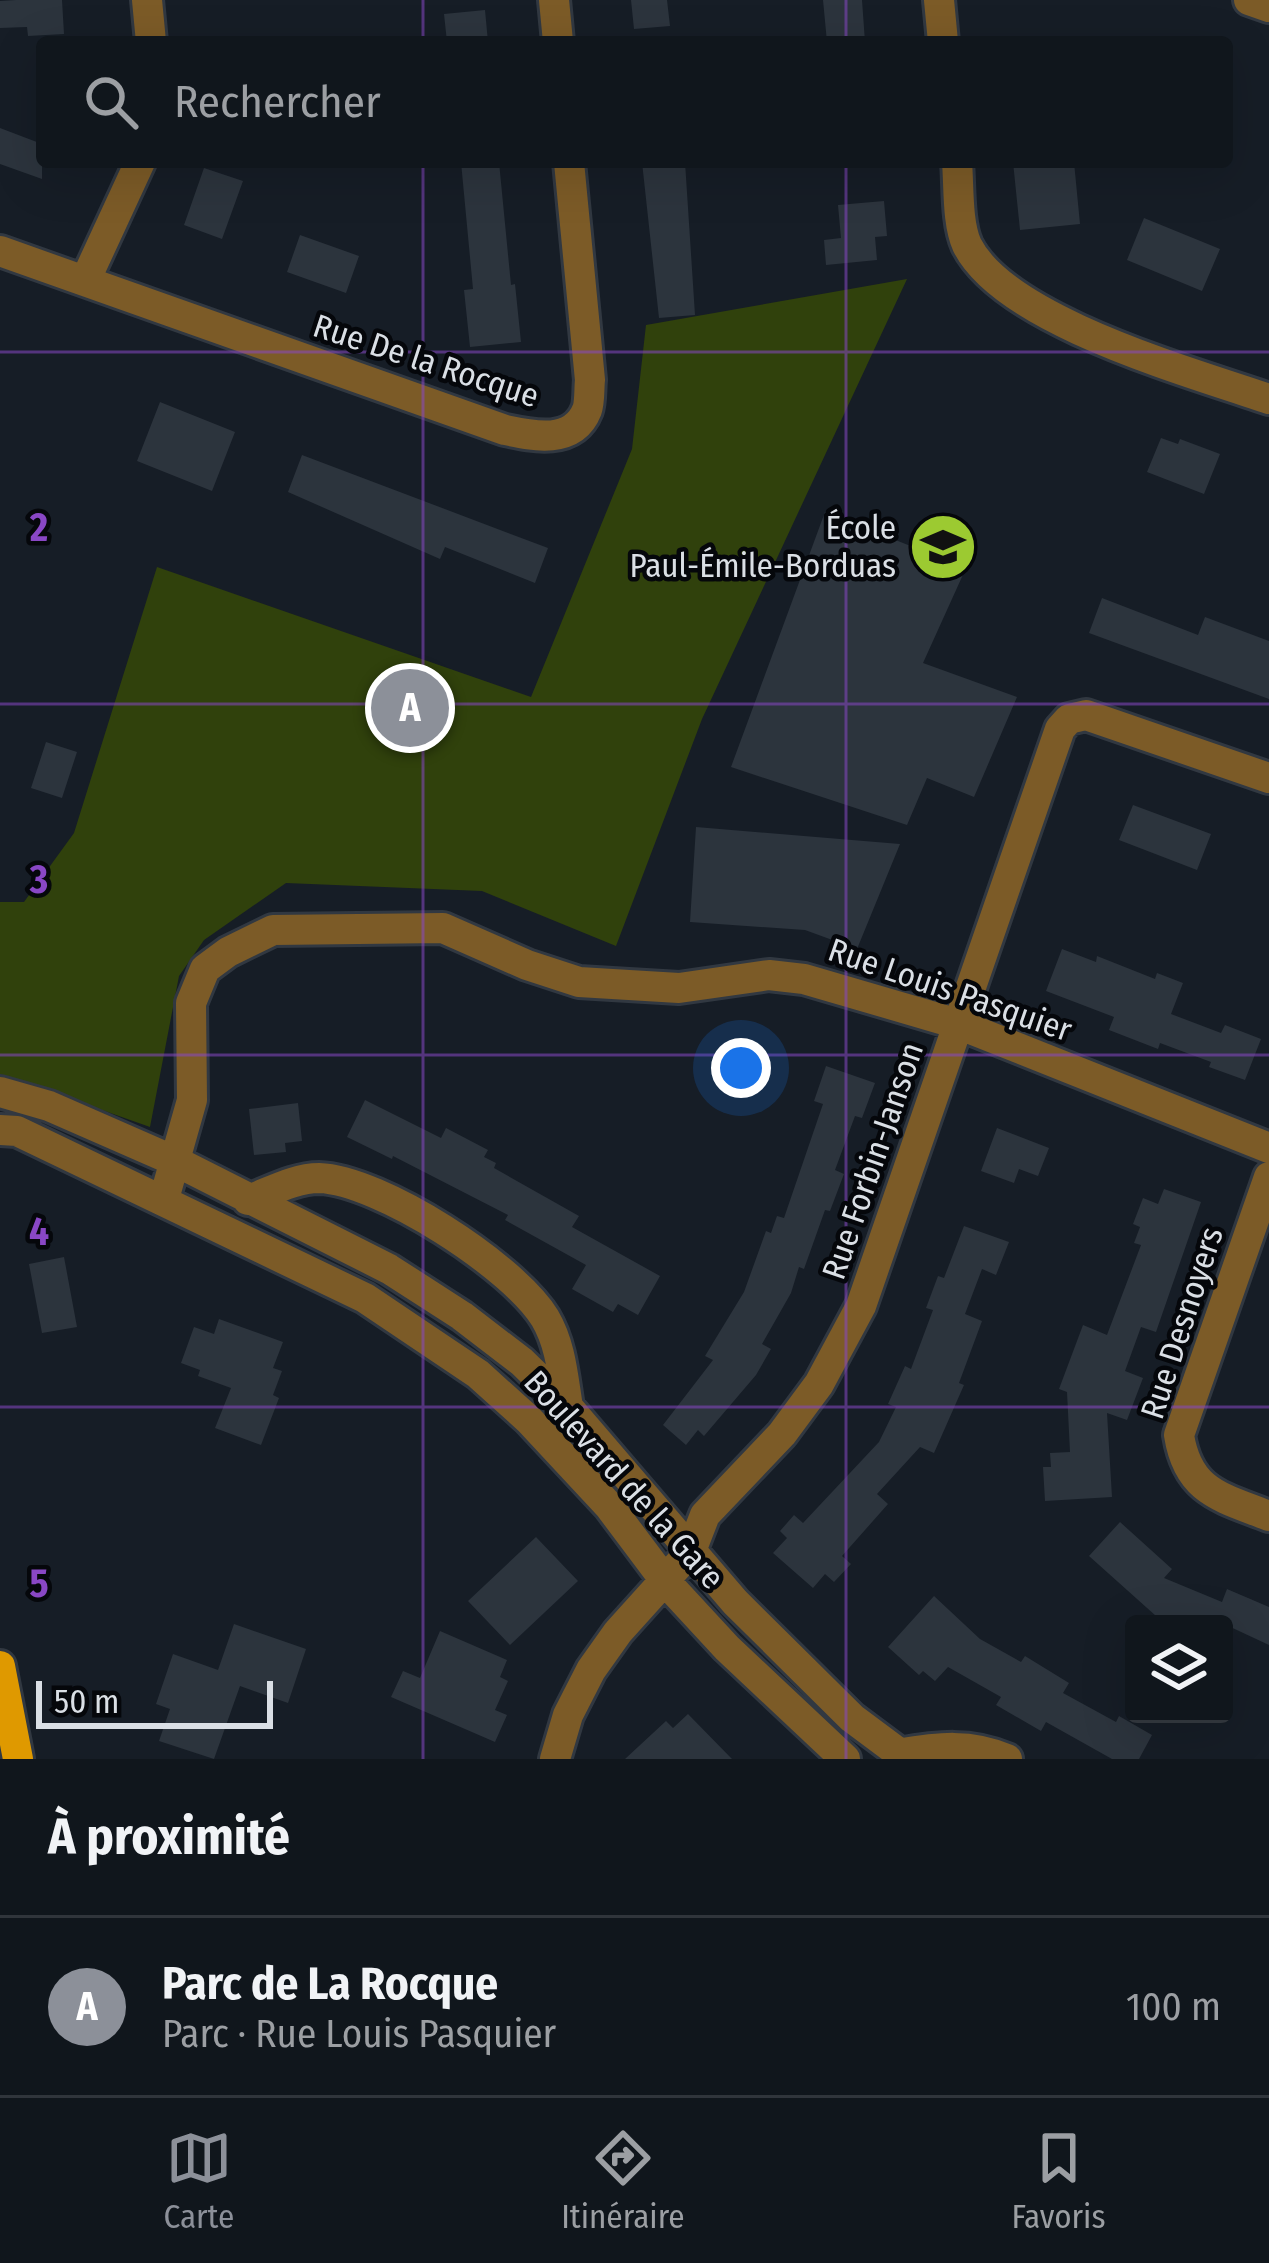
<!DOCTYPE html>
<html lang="fr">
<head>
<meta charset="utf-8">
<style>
  :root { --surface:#10161c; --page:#1e2329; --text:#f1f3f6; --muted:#9c9fa3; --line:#30353b; --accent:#8c9099 }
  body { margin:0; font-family:"Fira Sans Condensed",sans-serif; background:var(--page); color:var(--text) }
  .controls { position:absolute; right:36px; bottom:36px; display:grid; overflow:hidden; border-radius:12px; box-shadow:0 12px 48px #0002 }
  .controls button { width:108px; height:108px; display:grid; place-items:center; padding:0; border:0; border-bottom:3px solid var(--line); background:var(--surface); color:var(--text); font:60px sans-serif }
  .scale { position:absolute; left:36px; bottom:30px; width:237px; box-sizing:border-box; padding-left:12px; border:6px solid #dadfe5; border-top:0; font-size:33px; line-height:42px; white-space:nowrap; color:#dadfe5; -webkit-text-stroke:9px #05070b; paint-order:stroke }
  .you { position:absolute; left:741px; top:1068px; width:42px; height:42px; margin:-30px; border:9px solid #fff; border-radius:50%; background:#1a73e8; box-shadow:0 0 0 18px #1a73e833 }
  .badge { display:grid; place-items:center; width:78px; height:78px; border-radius:50%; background:var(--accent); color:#fff; font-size:39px; font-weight:700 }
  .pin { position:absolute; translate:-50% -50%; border:6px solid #fff; box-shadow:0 3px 12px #0006 }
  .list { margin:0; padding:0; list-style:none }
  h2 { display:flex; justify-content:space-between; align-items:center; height:156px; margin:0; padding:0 48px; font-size:51px }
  h2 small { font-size:39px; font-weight:400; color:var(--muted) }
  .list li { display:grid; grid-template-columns:78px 1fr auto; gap:36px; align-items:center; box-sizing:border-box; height:180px; padding:0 48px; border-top:3px solid var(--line) }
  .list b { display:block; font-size:45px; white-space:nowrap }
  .list p { margin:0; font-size:39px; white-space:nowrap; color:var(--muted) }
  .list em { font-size:39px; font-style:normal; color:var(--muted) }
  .icon { flex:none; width:66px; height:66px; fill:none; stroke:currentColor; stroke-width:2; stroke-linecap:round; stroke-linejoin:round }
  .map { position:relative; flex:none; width:1269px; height:1759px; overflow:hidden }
  .search { position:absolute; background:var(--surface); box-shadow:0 12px 48px #0002; left:36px; right:36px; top:36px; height:132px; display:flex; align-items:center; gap:30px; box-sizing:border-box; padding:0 42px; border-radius:12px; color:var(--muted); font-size:45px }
  .sheet { height:336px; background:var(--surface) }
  nav { display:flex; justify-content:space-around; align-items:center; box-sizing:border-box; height:168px; border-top:3px solid var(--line); background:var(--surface); font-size:33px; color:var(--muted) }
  nav a { display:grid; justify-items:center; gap:6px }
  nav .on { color:var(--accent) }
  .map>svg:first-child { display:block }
</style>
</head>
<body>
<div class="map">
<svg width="1269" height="1759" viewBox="0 0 1269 1759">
  <rect width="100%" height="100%" fill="#161d26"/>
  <path fill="#30410c" d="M 907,279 L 702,719 L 616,946 L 482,891 L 286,883 L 204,940 L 179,976 L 150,1127 L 0,1074 L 0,902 L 24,902 L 74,833 L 157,567 L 531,697 L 632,449 L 646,325 Z"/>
  <path fill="#2c343d" d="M 16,0 L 62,0 L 64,34 L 28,36 L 27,27 L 0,28 L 0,1 Z
    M 631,0 L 667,0 L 670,26 L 634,29 Z
    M 823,0 L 862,0 L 865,42 L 827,42 Z
    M 485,10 L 488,42 L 447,42 L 444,14 Z
    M 0,128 L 42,144 L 42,179 L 0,164 Z
    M 461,162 L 499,162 L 511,285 L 515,284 L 521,342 L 470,347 L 464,290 L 473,289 Z
    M 642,162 L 685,162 L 695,315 L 659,318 Z
    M 1013,162 L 1074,162 L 1080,224 L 1020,230 Z
    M 204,168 L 243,181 L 222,239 L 184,225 Z
    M 884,201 L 887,236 L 875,237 L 877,260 L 826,265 L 824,240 L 841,238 L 838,205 Z
    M 1144,218 L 1220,249 L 1202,291 L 1127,260 Z
    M 300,235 L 359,256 L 346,293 L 287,272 Z
    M 160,402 L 235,432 L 212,491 L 137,461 Z
    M 1161,438 L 1178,444 L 1180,439 L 1220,454 L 1204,494 L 1147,472 Z
    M 302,455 L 548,548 L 535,583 L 445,547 L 440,559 L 288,492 Z
    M 825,512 L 966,568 L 923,663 L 1017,697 L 974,797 L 927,778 L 907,825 L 731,767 Z
    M 1102,598 L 1198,635 L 1205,617 L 1269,641 L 1269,699 L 1089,633 Z
    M 46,742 L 77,752 L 62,798 L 31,788 Z
    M 1133,805 L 1211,834 L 1197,870 L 1119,840 Z
    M 696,827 L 900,844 L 857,949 L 805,930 L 690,922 Z
    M 1062,949 L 1096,962 L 1097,956 L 1155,979 L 1157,973 L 1183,983 L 1171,1014 L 1221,1033 L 1225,1025 L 1261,1039 L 1245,1080 L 1209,1067 L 1211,1062 L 1160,1043 L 1158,1049 L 1109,1030 L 1114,1017 L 1046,991 Z
    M 826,1066 L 875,1083 L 862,1118 L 855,1116 L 835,1170 L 844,1174 L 830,1211 L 825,1210 L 804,1269 L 799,1267 L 791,1293 L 762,1344 L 771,1349 L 756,1375 L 704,1436 L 698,1430 L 686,1445 L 663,1425 L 713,1360 L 705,1356 L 744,1292 L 766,1231 L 771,1233 L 777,1216 L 784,1218 L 823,1104 L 814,1101 Z
    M 365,1100 L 441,1138 L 446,1128 L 488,1150 L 484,1157 L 496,1163 L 494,1168 L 579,1216 L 572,1227 L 660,1276 L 638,1315 L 618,1304 L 613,1312 L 572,1289 L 586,1265 L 505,1220 L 508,1215 L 393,1156 L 392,1159 L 347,1137 Z
    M 298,1103 L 302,1141 L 285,1143 L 286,1152 L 254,1155 L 249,1109 Z
    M 997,1128 L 1049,1148 L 1038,1176 L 1019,1169 L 1014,1183 L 981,1171 Z
    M 1164,1189 L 1201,1202 L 1156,1332 L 1141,1327 L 1125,1371 L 1143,1378 L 1127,1420 L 1107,1413 L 1112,1497 L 1045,1501 L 1043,1467 L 1051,1467 L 1050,1453 L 1070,1452 L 1067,1392 L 1059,1389 L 1083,1325 L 1107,1335 L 1141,1245 L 1134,1243 L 1140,1227 L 1133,1224 L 1143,1198 L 1158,1204 Z
    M 964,1226 L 1009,1242 L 996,1275 L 982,1269 L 965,1314 L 982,1321 L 959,1383 L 964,1385 L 934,1453 L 920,1447 L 877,1494 L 888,1504 L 842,1556 L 851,1564 L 834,1582 L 825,1574 L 813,1588 L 773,1553 L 787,1538 L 780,1531 L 794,1515 L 803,1523 L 879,1442 L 896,1407 L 888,1404 L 905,1366 L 911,1369 L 933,1310 L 926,1308 L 938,1276 L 944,1278 Z
    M 64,1257 L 77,1327 L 42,1333 L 29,1264 Z
    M 219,1319 L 283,1342 L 273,1368 L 282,1371 L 273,1395 L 279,1398 L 261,1445 L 215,1428 L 231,1388 L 198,1376 L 200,1370 L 181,1363 L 194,1327 L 214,1334 Z
    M 1120,1522 L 1172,1569 L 1164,1578 L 1222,1602 L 1227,1589 L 1269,1607 L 1269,1645 L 1224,1624 L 1175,1624 L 1156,1616 L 1089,1556 Z
    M 536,1537 L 578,1581 L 510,1645 L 468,1601 Z
    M 934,1596 L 980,1639 L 1021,1662 L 1025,1656 L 1069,1683 L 1063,1693 L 1116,1722 L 1119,1716 L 1152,1735 L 1139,1759 L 1112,1759 L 1046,1722 L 1041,1731 L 996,1705 L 1001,1697 L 948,1667 L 935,1681 L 923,1671 L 919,1675 L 888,1647 Z
    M 234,1624 L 306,1649 L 288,1703 L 240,1686 L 214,1759 L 159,1741 L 170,1709 L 156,1704 L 173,1654 L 218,1670 Z
    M 440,1631 L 507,1660 L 500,1677 L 508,1681 L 495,1710 L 507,1715 L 495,1742 L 391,1697 L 403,1671 L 420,1678 Z
    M 688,1714 L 732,1759 L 625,1759 L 666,1721 L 673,1728 Z"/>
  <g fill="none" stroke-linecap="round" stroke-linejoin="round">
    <defs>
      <path id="minor" d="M 147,0 L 151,42
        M 554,0 L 558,42
        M 939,0 L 943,42
        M 1249,0 L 1269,7
        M 957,162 C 959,186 957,223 967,245 C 1005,321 1191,372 1269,399
        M 0,251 L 505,430 C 533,436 573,445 587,410 C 590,402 589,388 590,380 L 569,162
        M 85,281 L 140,162
        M 0,1092 L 49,1106 L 177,1162 L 389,1269 L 462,1316 L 522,1362 L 568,1407 L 735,1602 L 852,1718 L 907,1759
        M 0,1130 L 17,1131 L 365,1298 L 478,1374 L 529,1420 L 609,1506 L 666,1582 L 727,1648 L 845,1759
        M 1269,1177 L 1179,1435 C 1188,1492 1221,1497 1269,1516
        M 164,1199 L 192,1100 L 191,1003 L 205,969 L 228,952 L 273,930 L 443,928 L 527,965 L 579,982 L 679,988 L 769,975 L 804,979 L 958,1024 L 1269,1148
        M 248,1200 C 270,1192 295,1178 319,1178 C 380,1180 513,1266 545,1318 C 561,1345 563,1377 568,1407
        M 899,1754 C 938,1747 970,1743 1007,1759
        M 555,1759 L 568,1715 L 591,1670 L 618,1632 L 691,1551 L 705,1515 L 782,1434 L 819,1384 L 861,1306 L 1060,729 L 1069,719 L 1086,715 L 1269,778"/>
      <path id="major" d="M 0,1666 L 18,1759"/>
    </defs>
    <use href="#minor" stroke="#313841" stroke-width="36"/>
    <use href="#major" stroke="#313841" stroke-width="36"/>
    <use href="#minor" stroke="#7c5b27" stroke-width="30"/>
    <use href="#major" stroke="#df9900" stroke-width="30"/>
  </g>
  <path fill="none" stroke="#8947c5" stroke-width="3" stroke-opacity="0.55" d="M 423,0 L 423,42M 846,0 L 846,42M 423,162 L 423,1759M 846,162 L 846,1759M 0,352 L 1269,352M 0,704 L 1269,704M 0,1055 L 1269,1055M 0,1407 L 1269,1407"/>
  <defs>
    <symbol id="school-disc" viewBox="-11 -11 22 22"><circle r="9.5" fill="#9cca31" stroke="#05070b"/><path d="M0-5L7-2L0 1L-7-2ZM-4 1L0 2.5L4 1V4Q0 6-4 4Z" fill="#111"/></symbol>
  </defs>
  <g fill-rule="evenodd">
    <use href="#school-disc" x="905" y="509" width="76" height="76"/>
  </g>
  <g text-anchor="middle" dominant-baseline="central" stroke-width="9" stroke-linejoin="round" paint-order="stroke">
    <g font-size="33" fill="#dadfe5" stroke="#05070b">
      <text transform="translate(426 361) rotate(18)">Rue De la Rocque</text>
      <text transform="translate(950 990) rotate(19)">Rue Louis Pasquier</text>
      <text transform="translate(873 1161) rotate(-71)">Rue Forbin-Janson</text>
      <text transform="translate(1182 1323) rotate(-72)">Rue Desnoyers</text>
      <text transform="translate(624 1480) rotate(48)">Boulevard de la Gare</text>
    </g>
    <g font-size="33" fill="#dadfe5" stroke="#05070b" text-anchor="end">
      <text x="896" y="528">École<tspan x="896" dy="38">Paul-Émile-Borduas</tspan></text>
    </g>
  </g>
  <g font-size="39" text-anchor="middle" font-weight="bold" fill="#8947c5" stroke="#05070b" stroke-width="9" stroke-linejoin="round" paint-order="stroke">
    <text x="39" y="541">2</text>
    <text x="39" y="893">3</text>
    <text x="39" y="1245">4</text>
    <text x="39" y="1597">5</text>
  </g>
</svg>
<div class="controls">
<button><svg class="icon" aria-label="layers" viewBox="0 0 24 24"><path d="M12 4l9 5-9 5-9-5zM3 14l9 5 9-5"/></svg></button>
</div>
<div class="scale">50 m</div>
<div class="you"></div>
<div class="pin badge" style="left:410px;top:708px">A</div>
<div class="search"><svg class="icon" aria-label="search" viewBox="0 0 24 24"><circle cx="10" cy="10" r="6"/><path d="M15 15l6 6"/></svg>Rechercher</div>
</div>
<section class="sheet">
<h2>À proximité<small></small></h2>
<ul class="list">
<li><span class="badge">A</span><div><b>Parc de La Rocque</b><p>Parc · Rue Louis Pasquier</p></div><em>100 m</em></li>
</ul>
</section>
<nav>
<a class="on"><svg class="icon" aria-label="map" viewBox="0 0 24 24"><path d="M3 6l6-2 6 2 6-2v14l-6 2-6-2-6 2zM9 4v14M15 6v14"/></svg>Carte</a>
<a><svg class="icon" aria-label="directions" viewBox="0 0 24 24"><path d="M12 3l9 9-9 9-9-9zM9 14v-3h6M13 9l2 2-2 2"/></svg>Itinéraire</a>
<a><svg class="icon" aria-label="saved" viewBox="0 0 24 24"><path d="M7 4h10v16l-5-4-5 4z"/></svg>Favoris</a>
</nav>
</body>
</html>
